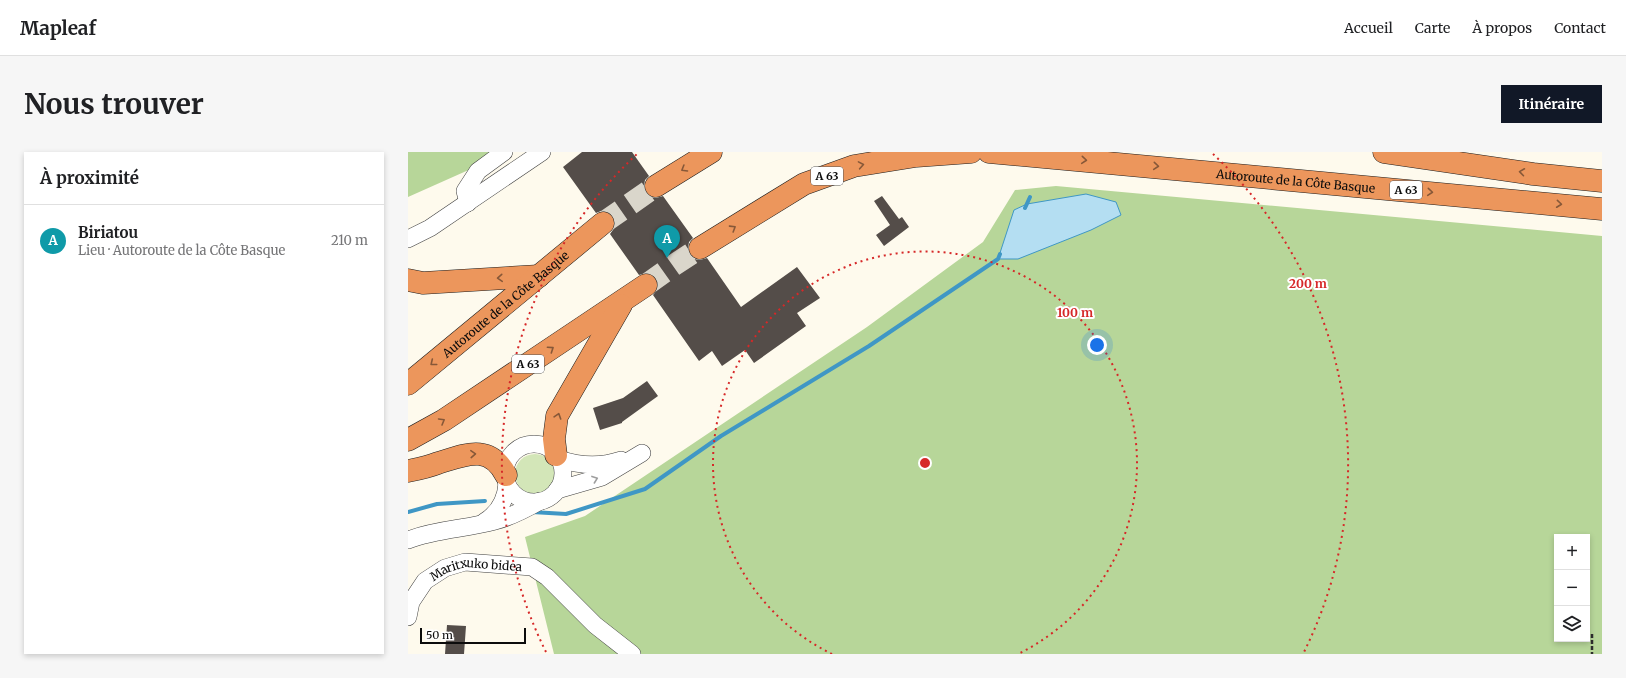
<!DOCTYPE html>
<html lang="fr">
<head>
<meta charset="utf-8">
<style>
  :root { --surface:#fff; --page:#f6f6f6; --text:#202124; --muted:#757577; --line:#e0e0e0; --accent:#111827 }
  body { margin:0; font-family:Merriweather,serif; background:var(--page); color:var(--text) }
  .controls { position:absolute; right:12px; bottom:12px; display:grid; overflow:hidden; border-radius:0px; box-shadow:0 2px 6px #0003 }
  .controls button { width:36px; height:36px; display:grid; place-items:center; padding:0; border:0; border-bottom:1px solid var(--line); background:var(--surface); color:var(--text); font:20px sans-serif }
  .scale { position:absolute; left:12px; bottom:10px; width:106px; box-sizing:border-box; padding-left:4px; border:2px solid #0c0c0c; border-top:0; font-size:11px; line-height:14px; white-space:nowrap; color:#0c0c0c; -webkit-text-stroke:3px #fff; paint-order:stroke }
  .you { position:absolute; left:689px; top:193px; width:14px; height:14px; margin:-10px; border:3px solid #fff; border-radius:50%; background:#1a73e8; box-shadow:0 0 0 6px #1a73e833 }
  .badge { display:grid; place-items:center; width:26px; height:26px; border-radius:50%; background:var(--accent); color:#fff; font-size:13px; font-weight:700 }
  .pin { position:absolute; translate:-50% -33px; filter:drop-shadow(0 1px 2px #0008) }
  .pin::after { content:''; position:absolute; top:21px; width:14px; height:12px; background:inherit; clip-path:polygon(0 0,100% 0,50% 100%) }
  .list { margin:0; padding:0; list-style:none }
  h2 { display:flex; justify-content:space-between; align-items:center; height:52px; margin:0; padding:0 16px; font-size:17px }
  h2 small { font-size:13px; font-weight:400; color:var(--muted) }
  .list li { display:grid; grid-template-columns:26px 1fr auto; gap:12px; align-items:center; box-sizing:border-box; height:72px; padding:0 16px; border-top:1px solid var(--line) }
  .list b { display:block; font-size:15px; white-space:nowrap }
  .list p { margin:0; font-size:13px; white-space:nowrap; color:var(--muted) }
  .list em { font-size:13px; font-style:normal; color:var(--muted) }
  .icon { flex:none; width:22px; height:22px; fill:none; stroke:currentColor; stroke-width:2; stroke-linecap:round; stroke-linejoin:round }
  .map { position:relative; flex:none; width:1194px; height:502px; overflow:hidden; border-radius:0px }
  header { display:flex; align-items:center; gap:24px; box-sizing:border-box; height:56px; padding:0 20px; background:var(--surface); border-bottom:1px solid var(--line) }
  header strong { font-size:19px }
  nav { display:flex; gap:22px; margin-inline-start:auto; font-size:14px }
  .intro { display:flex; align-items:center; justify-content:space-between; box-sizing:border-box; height:96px; padding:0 24px }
  h1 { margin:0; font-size:28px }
  .button { padding:10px 18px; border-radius:0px; background:var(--accent); color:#fff; font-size:14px; font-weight:700 }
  main { display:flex; gap:24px; padding:0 24px }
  aside { flex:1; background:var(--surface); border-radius:0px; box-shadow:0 2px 6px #0003 }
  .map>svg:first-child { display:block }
</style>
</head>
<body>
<header>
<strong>Mapleaf</strong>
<nav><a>Accueil</a><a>Carte</a><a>À propos</a><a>Contact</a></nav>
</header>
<div class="intro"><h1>Nous trouver</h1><a class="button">Itinéraire</a></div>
<main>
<aside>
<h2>À proximité<small></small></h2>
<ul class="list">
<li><span class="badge" style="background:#0f9aa8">A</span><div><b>Biriatou</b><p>Lieu · Autoroute de la Côte Basque</p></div><em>210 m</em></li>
</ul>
</aside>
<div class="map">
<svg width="1194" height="502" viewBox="0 0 1194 502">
  <rect width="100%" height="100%" fill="#fefaed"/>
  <path fill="#d3e6b8" d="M107 322a20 20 0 1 1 40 0a20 20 0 1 1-40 0Z"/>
  <path fill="#b7d699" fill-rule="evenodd" d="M 0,0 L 101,0 L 0,45 Z
    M 648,34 L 1194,84 L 1194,502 L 146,502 L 117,385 L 177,364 L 459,175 L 575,90 L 607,38 ZM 1149,385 L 1179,385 L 1179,487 L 1149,487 Z"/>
  <path fill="#b4def2" stroke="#3f97c5" d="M 678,42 L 708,50 L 713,63 L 683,78 L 610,107 L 590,107 L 606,58 L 619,52 Z"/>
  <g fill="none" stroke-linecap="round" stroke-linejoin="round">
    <path stroke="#3f97c5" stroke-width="4" d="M 617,56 L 622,45
      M 0,360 L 29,352 L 77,349
      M 124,360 L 158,362 L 237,337 L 313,284 L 461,194 L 590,107 L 592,102"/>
  </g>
  <path fill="#544d49" d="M 174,0 L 224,0 L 241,24 L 237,28 L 236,34 L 238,41 L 242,45 L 248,46 L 255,44 L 285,86 L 281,90 L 280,96 L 282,103 L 286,107 L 292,108 L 299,106 L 333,155 L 389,115 L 412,146 L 389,161 L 398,174 L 346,211 L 337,198 L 314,214 L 304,199 L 291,209 L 245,143 L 249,138 L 250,133 L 248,126 L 243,122 L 238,121 L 231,123 L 202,82 L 207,75 L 207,69 L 205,63 L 199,59 L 193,59 L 188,61 L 155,15 Z
    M 474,44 L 491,67 L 494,65 L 501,75 L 476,94 L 468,83 L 482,73 L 466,49 Z
    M 239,229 L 250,244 L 214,270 L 214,271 L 192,278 L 185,256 L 215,246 Z
    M 39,473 L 58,474 L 56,502 L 37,502 Z"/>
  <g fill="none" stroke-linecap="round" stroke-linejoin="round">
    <path stroke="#dad6cb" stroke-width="22" stroke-dasharray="22 11" stroke-linecap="butt" d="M 195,71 L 248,34
      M 238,133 L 266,113 L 292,96"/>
    <defs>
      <g id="minor">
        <path d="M 60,51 L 57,39 L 70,19 L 96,0"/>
        <path d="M 0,87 L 22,76 L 134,0"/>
        <circle cx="126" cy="321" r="29"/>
        <path d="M 151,307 C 172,314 192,315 213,308"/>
        <path d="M 149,338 L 194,325 L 234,301"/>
        <path d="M 76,370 C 91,361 98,347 99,331"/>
        <path d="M 0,388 C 28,377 58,377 87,369 C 103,365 118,357 132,349"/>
        <path id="s1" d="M 0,465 L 3,450 L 17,429 L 37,416 L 57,410 L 124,415 L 139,425 L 187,473 L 224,502"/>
      </g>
      <g id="highway">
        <path id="s2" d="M 581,0 L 1194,57"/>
        <path d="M 976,0 L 1125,22 L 1194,29"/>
        <path d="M 248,34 L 303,0"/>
        <path d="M 292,96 L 396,32 L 446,14 L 508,4 L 563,0"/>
        <path d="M 0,128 L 15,131 L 131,124"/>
        <path id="s3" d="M 0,232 L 195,71"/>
        <path d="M 0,288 L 36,268 L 238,133"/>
        <path d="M 148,303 L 146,287 L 149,264 L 213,153"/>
        <path d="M 0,319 C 10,317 20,315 30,311 C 57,303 81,291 98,323"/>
      </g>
    </defs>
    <use href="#minor" stroke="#3f3f3f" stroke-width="18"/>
    <use href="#highway" stroke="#1d1d1d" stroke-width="23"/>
    <path stroke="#2e2e2e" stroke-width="2.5" stroke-dasharray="4 2" stroke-linecap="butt" d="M 1184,482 L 1184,502"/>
    <use href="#minor" stroke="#fff" stroke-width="17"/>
    <use href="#highway" stroke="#ec965c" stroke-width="22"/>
  </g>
  <defs><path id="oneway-chevron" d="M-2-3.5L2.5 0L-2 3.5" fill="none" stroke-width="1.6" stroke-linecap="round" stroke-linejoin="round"/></defs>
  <g stroke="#875838">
    <use href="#oneway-chevron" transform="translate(676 8) rotate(5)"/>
    <use href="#oneway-chevron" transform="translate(453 13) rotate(-10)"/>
    <use href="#oneway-chevron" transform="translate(748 14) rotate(5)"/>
    <use href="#oneway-chevron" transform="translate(276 17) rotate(149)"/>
    <use href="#oneway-chevron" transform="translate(1114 20) rotate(-172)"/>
    <use href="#oneway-chevron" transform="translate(1022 40) rotate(5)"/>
    <use href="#oneway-chevron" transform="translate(1151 52) rotate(6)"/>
    <use href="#oneway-chevron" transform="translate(325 76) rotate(-32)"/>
    <use href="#oneway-chevron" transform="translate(92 126) rotate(176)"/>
    <use href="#oneway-chevron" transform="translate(143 197) rotate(-34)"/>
    <use href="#oneway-chevron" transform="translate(25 211) rotate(141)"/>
    <use href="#oneway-chevron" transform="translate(150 264) rotate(-72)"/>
    <use href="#oneway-chevron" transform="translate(34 269) rotate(-30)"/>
    <use href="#oneway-chevron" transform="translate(65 302) rotate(-3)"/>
  </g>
  <use stroke="#9e9e9e" href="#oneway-chevron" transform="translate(187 327) rotate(-20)"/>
  <g fill="none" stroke="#d62828" stroke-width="2" stroke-dasharray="2 4">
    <path d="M424 502A212 212 0 1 1 610 502"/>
    <path d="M138 500A423 423 0 0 1 229 2M805 2A423 423 0 0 1 896 500"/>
  </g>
  <g text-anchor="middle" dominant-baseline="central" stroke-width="4" stroke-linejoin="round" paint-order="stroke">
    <g fill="#fff" stroke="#555" stroke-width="1">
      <rect x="403" y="15" width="32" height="18" rx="3"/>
      <rect x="982" y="29" width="32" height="18" rx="3"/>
      <rect x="104" y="203" width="32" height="18" rx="3"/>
    </g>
    <g font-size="11" font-weight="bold" fill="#0c0c0c">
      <text x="419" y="24">A 63</text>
      <text x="998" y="38">A 63</text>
      <text x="120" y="212">A 63</text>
    </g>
    <g font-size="12" fill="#0c0c0c" stroke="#fff">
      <text stroke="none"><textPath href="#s2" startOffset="308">Autoroute de la Côte Basque</textPath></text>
      <text stroke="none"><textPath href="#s3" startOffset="126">Autoroute de la Côte Basque</textPath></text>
      <text stroke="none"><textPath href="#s1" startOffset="95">Maritxuko bidea</textPath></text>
    </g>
  </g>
  <circle cx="517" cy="311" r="6" fill="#d62828" stroke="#fff" stroke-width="2"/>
  <g font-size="12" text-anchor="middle" font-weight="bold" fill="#d62828" stroke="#fff" stroke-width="4" stroke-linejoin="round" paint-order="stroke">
    <text x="900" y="136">200 m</text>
    <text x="667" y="165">100 m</text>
  </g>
</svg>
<div class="controls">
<button>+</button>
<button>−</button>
<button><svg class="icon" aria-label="layers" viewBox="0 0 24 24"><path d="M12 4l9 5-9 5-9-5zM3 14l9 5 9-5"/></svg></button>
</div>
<div class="scale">50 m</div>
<div class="you"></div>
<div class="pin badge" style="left:259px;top:106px;background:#0f9aa8">A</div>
</div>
</main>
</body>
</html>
